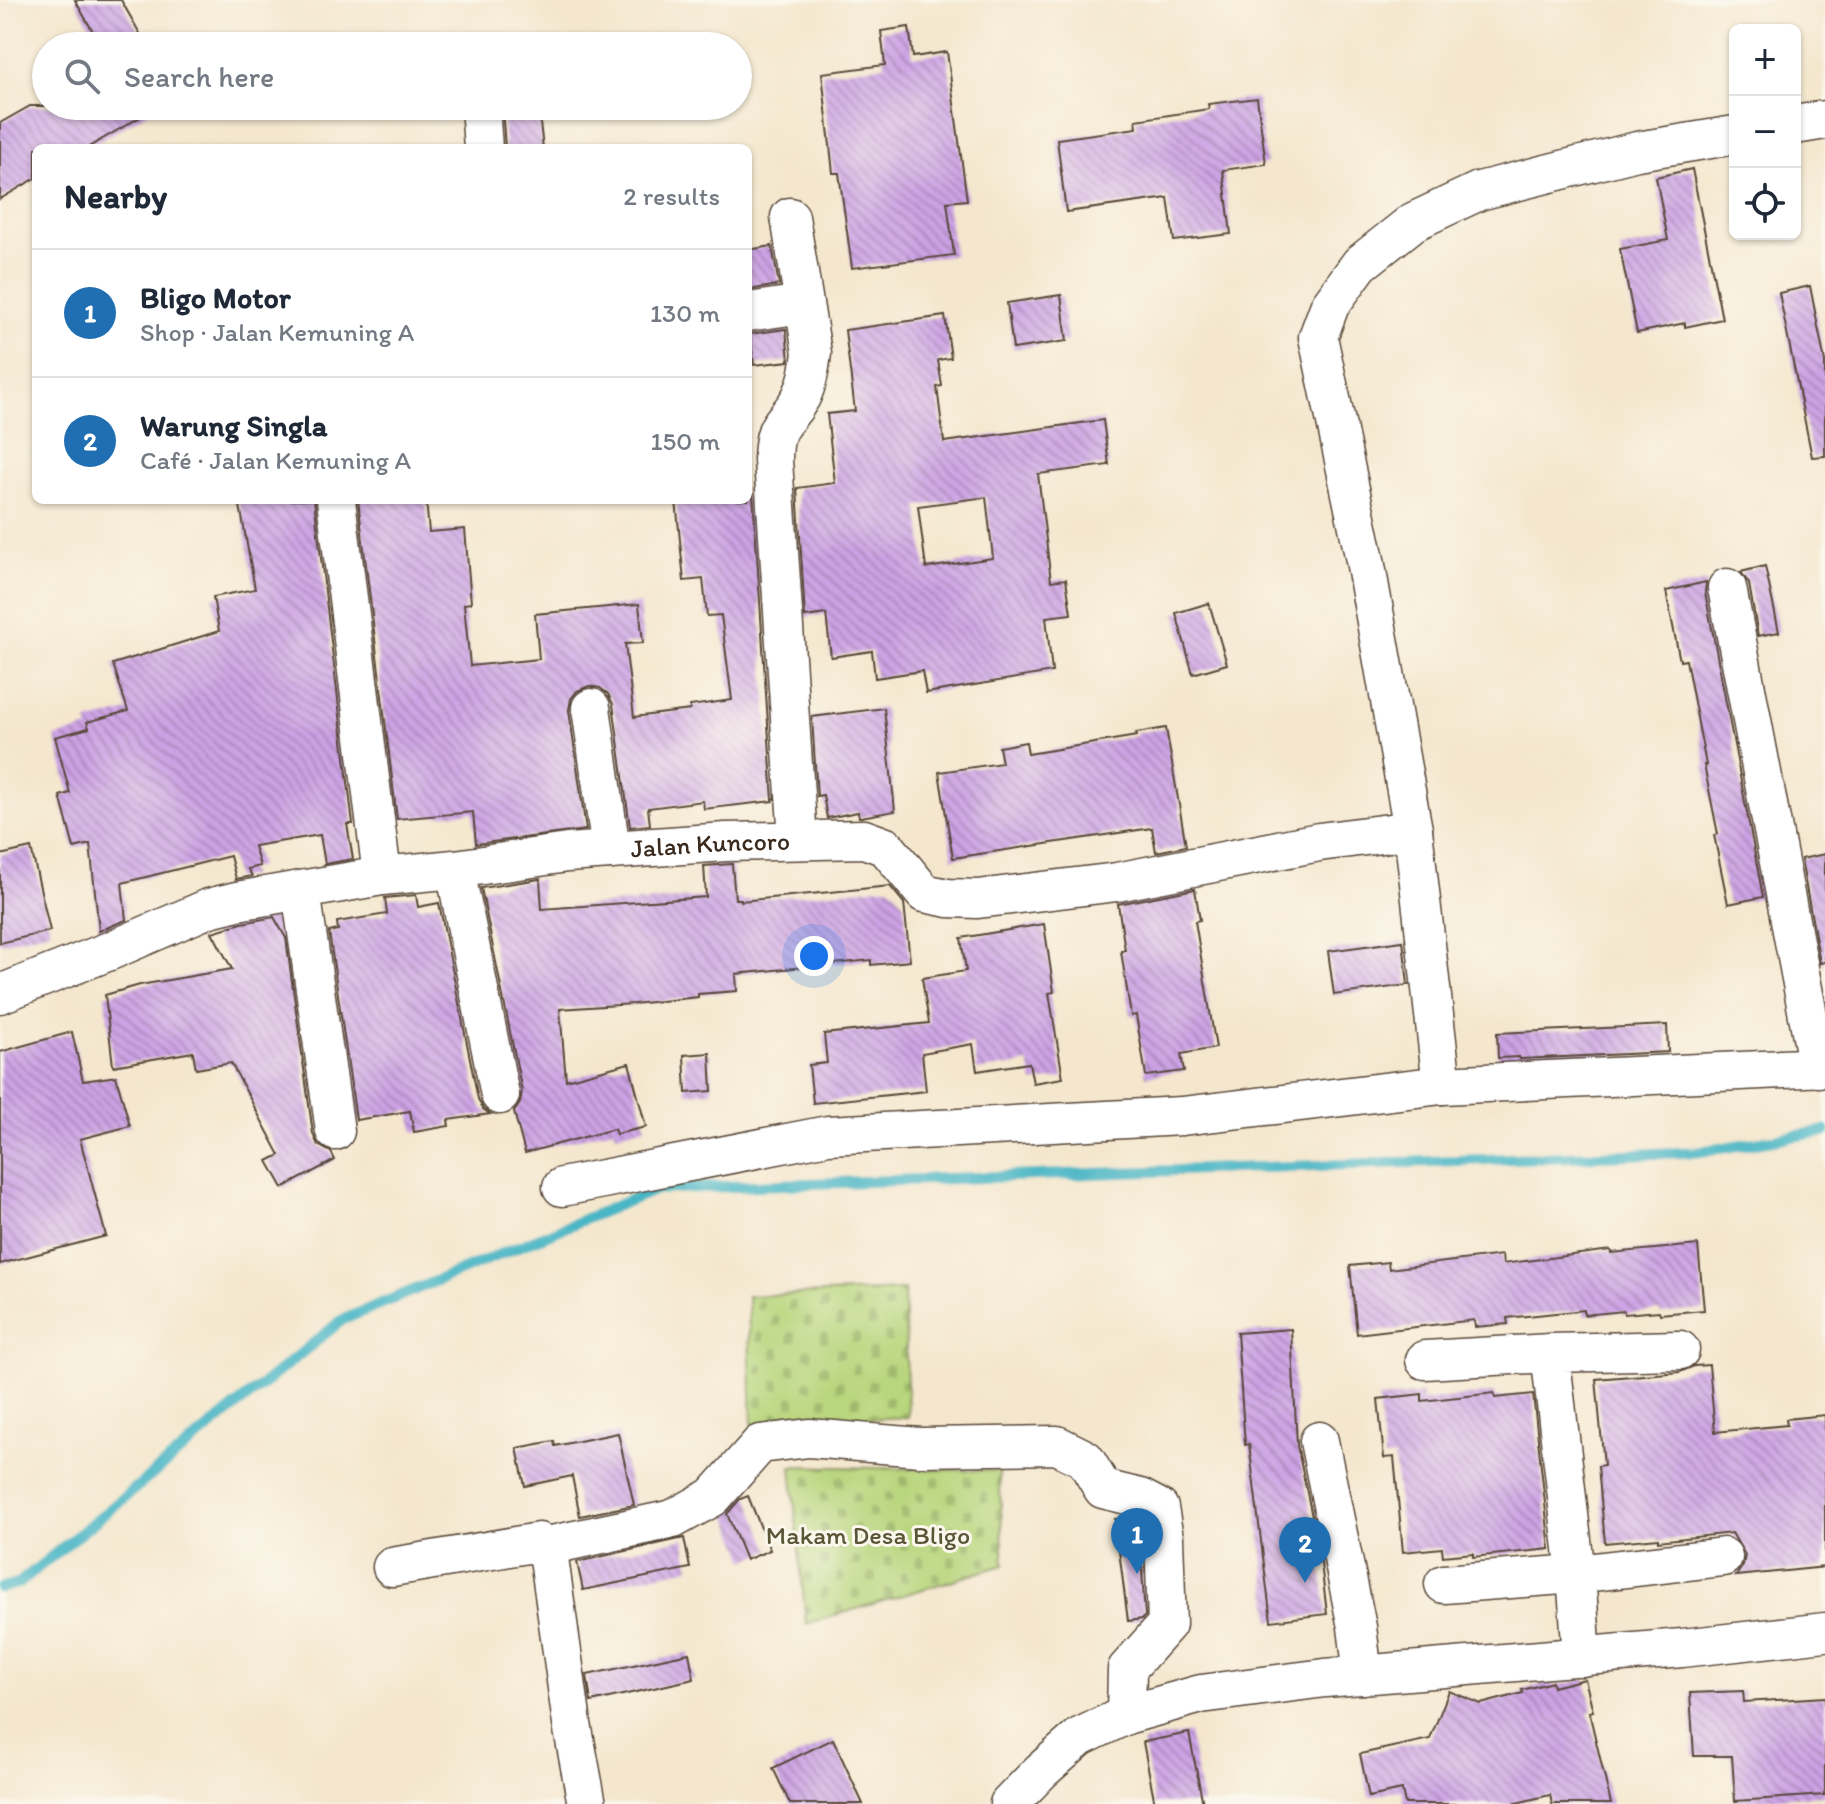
<!DOCTYPE html>
<html lang="en">
<head>
<meta charset="utf-8">
<style>
  :root { --surface:#fff; --page:#f6f6f7; --text:#1f2937; --muted:#747a83; --line:#e0e1e3; --accent:#1f6fb2 }
  body { margin:0; font-family:Itim,sans-serif; background:var(--page); color:var(--text) }
  .controls { position:absolute; right:24px; top:24px; display:grid; overflow:hidden; border-radius:12px; box-shadow:0 2px 6px #0004 }
  .controls button { width:72px; height:72px; display:grid; place-items:center; padding:0; border:0; border-bottom:2px solid var(--line); background:var(--surface); color:var(--text); font:40px sans-serif }
  .you { position:absolute; left:814px; top:956px; width:28px; height:28px; margin:-20px; border:6px solid #fff; border-radius:50%; background:#1a73e8; box-shadow:0 0 0 12px #1a73e833 }
  .badge { display:grid; place-items:center; width:52px; height:52px; border-radius:50%; background:var(--accent); color:#fff; font-size:26px; font-weight:700 }
  .pin { position:absolute; translate:-50% -66px; filter:drop-shadow(0 2px 4px #0008) }
  .pin::after { content:''; position:absolute; top:42px; width:28px; height:24px; background:inherit; clip-path:polygon(0 0,100% 0,50% 100%) }
  .list { margin:0; padding:0; list-style:none }
  h2 { display:flex; justify-content:space-between; align-items:center; height:104px; margin:0; padding:0 32px; font-size:34px }
  h2 small { font-size:26px; font-weight:400; color:var(--muted) }
  .list li { display:grid; grid-template-columns:52px 1fr auto; gap:24px; align-items:center; box-sizing:border-box; height:128px; padding:0 32px; border-top:2px solid var(--line) }
  .list b { display:block; font-size:30px; white-space:nowrap }
  .list p { margin:0; font-size:26px; white-space:nowrap; color:var(--muted) }
  .list em { font-size:26px; font-style:normal; color:var(--muted) }
  .icon { flex:none; width:44px; height:44px; fill:none; stroke:currentColor; stroke-width:2; stroke-linecap:round; stroke-linejoin:round }
  .map { position:relative; flex:none; width:1825px; height:1804px; overflow:hidden }
  .search { position:absolute; background:var(--surface); box-shadow:0 2px 6px #0004; left:32px; top:32px; width:720px; height:88px; display:flex; align-items:center; gap:20px; box-sizing:border-box; padding:0 28px; border-radius:44px; color:var(--muted); font-size:30px }
  .panel { position:absolute; background:var(--surface); box-shadow:0 2px 6px #0004; left:32px; top:144px; width:720px; height:360px; border-radius:12px }
  .map>svg:first-child { display:block }
</style>
</head>
<body>
<div class="map">
<svg width="1825" height="1804" viewBox="0 0 1825 1804">
  <defs>
    <pattern id="cemetery-stones" width="16" height="16" patternUnits="userSpaceOnUse" patternTransform="scale(2)"><rect width="16" height="16" fill="#b8d67d"/><path d="M2 7V4a2 2 0 0 1 4 0v3zM10 15v-3a2 2 0 0 1 4 0v3z" fill="#9fb86c"/></pattern>
    <pattern id="building-back-hatch" width="6" height="6" patternUnits="userSpaceOnUse" patternTransform="scale(2)"><rect width="6" height="6" fill="#cca2e4"/><path d="M-1 5l2 2M0 0l6 6M5-1l2 2" fill="none" stroke="#a784b8"/></pattern>
  </defs>
  <rect width="100%" height="100%" fill="#fbf7ec"/>
  <filter id="ink" filterUnits="userSpaceOnUse"><feTurbulence type="fractalNoise" baseFrequency=".0125" numOctaves="2"/><feDisplacementMap in="SourceGraphic" scale="16" xChannelSelector="R" yChannelSelector="G"/><feConvolveMatrix kernelMatrix="1 2 1 2 8 2 1 2 1" color-interpolation-filters="sRGB"/></filter>
  <filter id="wash" filterUnits="userSpaceOnUse"><feTurbulence type="fractalNoise" baseFrequency=".006" numOctaves="4" result="noise"/><feDisplacementMap in="SourceGraphic" scale="32" xChannelSelector="R" yChannelSelector="G"/><feGaussianBlur stdDeviation="1.8" result="paint"/><feColorMatrix in="noise" values="0 0 0 0 0 0 0 0 0 0 0 0 0 0 0 0 0 1.4 0 .05"/><feComposite in="paint" operator="in"/></filter>
  <g filter="url(#wash)">
    <rect width="100%" height="100%" fill="#f4e7ce"/>
    <path fill="url(#cemetery-stones)" stroke="#7a804e" stroke-width="2" d="M 904,1290 L 908,1417 L 752,1424 L 748,1296 Z
      M 791,1466 L 999,1471 L 1004,1565 L 806,1624 Z"/>
    <g fill="none" stroke-linecap="round" stroke-linejoin="round">
      <path stroke="#49b6c5" stroke-width="11" d="M 0,1588 L 19,1583 L 342,1320 L 657,1189 L 1697,1152 L 1825,1131"/>
    </g>
    <g id="blocks">
      <path fill="url(#building-back-hatch)" fill-rule="evenodd" d="M 75,0 L 121,0 L 147,46 L 101,46 Z
        M 909,27 L 913,57 L 947,52 L 967,200 L 947,202 L 954,255 L 852,268 L 839,173 L 833,173 L 822,73 L 885,65 L 881,31 Z
        M 1257,98 L 1266,164 L 1223,170 L 1231,234 L 1174,241 L 1168,198 L 1066,212 L 1057,139 L 1137,128 L 1136,120 L 1209,109 L 1208,104 Z
        M 30,106 L 159,106 L 87,148 L 36,148 L 36,178 L 0,199 L 0,123 Z
        M 502,106 L 538,106 L 543,148 L 505,148 Z
        M 1692,169 L 1722,319 L 1685,327 L 1685,323 L 1637,333 L 1620,249 L 1668,240 L 1656,177 Z
        M 772,246 L 779,285 L 748,290 L 748,250 Z
        M 1810,286 L 1825,362 L 1825,456 L 1812,457 L 1779,293 Z
        M 1061,295 L 1067,341 L 1013,349 L 1007,303 Z
        M 945,316 L 951,358 L 938,360 L 942,386 L 937,387 L 944,442 L 1103,420 L 1109,465 L 1038,474 L 1051,581 L 1066,579 L 1071,614 L 1046,617 L 1052,672 L 926,693 L 922,671 L 875,678 L 872,651 L 831,657 L 826,614 L 805,617 L 797,488 L 835,483 L 827,414 L 855,411 L 845,330 ZM 986,497 L 993,558 L 926,568 L 918,506 Z
        M 786,329 L 789,361 L 754,365 L 750,334 Z
        M 753,494 L 773,801 L 704,809 L 703,801 L 648,808 L 650,825 L 630,827 L 613,704 L 608,694 L 600,688 L 589,686 L 577,691 L 571,699 L 569,710 L 586,830 L 476,844 L 473,812 L 397,819 L 358,500 L 426,500 L 429,532 L 465,529 L 471,603 L 464,604 L 470,666 L 539,659 L 535,614 L 639,604 L 643,643 L 625,644 L 634,717 L 690,710 L 690,706 L 732,700 L 721,615 L 707,616 L 703,579 L 684,581 L 676,500 L 748,500 L 748,495 Z
        M 239,500 L 314,500 L 353,824 L 347,824 L 353,859 L 325,864 L 320,835 L 254,846 L 260,866 L 248,869 L 252,876 L 236,879 L 230,856 L 122,883 L 126,920 L 99,931 L 90,844 L 74,848 L 60,796 L 70,793 L 55,737 L 89,728 L 87,722 L 128,711 L 113,664 L 219,631 L 213,597 L 255,589 Z
        M 1765,566 L 1779,632 L 1758,636 L 1749,584 L 1741,572 Z
        M 1706,582 L 1705,592 L 1763,897 L 1728,904 L 1714,835 L 1718,834 L 1704,765 L 1706,765 L 1686,660 L 1680,661 L 1666,591 Z
        M 1209,603 L 1227,664 L 1193,674 L 1176,613 Z
        M 884,708 L 895,811 L 861,817 L 859,817 L 858,812 L 827,818 L 823,795 L 817,796 L 812,717 Z
        M 1166,728 L 1186,846 L 1156,852 L 1152,828 L 953,858 L 939,772 L 1002,763 L 999,747 L 1026,742 L 1028,754 L 1137,736 L 1136,733 Z
        M 31,848 L 50,931 L 0,943 L 0,855 Z
        M 1825,854 L 1825,962 L 1820,963 L 1801,859 Z
        M 732,864 L 735,899 L 741,899 L 741,901 L 890,886 L 904,903 L 910,961 L 871,965 L 871,960 L 736,974 L 737,991 L 698,994 L 698,997 L 633,1004 L 560,1009 L 566,1080 L 629,1063 L 646,1127 L 616,1134 L 614,1129 L 525,1153 L 514,1112 L 520,1103 L 522,1091 L 481,888 L 540,879 L 542,909 L 706,897 L 704,866 Z
        M 1195,889 L 1200,920 L 1195,921 L 1216,1048 L 1181,1054 L 1184,1071 L 1146,1076 L 1136,1015 L 1131,1016 L 1121,951 L 1125,950 L 1118,904 Z
        M 416,895 L 418,907 L 439,903 L 478,1099 L 483,1109 L 490,1114 L 448,1120 L 449,1126 L 414,1132 L 410,1111 L 356,1120 L 329,932 L 338,930 L 337,922 L 387,914 L 385,898 Z
        M 274,917 L 286,938 L 313,1134 L 318,1145 L 331,1152 L 335,1160 L 283,1188 L 268,1161 L 280,1155 L 231,1063 L 196,1069 L 193,1052 L 113,1066 L 105,995 L 140,985 L 232,969 L 212,932 L 242,923 Z
        M 1044,924 L 1054,992 L 1049,993 L 1063,1078 L 1033,1083 L 1029,1063 L 977,1071 L 973,1044 L 922,1053 L 926,1091 L 813,1103 L 809,1065 L 827,1063 L 824,1034 L 929,1023 L 922,978 L 966,971 L 961,938 Z
        M 1403,941 L 1408,985 L 1334,995 L 1328,951 Z
        M 1667,1025 L 1668,1052 L 1520,1059 L 1519,1057 L 1498,1058 L 1497,1033 Z
        M 72,1032 L 83,1081 L 116,1076 L 130,1126 L 80,1139 L 106,1236 L 0,1264 L 0,1052 Z
        M 710,1053 L 712,1091 L 686,1093 L 684,1055 Z
        M 1698,1245 L 1704,1310 L 1660,1314 L 1659,1311 L 1624,1314 L 1624,1311 L 1584,1315 L 1584,1310 L 1507,1318 L 1508,1324 L 1475,1327 L 1474,1320 L 1357,1334 L 1350,1266 L 1388,1262 L 1389,1269 L 1502,1255 L 1503,1264 L 1610,1250 L 1611,1253 Z
        M 1291,1329 L 1297,1445 L 1320,1555 L 1327,1614 L 1271,1621 L 1249,1444 L 1245,1445 L 1237,1333 Z
        M 1709,1365 L 1715,1432 L 1787,1425 L 1786,1419 L 1825,1415 L 1825,1567 L 1736,1576 L 1743,1565 L 1745,1555 L 1732,1533 L 1658,1541 L 1658,1538 L 1605,1543 L 1598,1466 L 1604,1465 L 1596,1379 L 1680,1372 L 1694,1366 Z
        M 1494,1393 L 1495,1398 L 1533,1394 L 1550,1549 L 1473,1557 L 1473,1553 L 1443,1556 L 1442,1548 L 1403,1552 L 1394,1457 L 1384,1458 L 1378,1399 L 1422,1394 L 1422,1401 Z
        M 618,1433 L 634,1505 L 580,1516 L 572,1476 L 525,1486 L 517,1448 L 554,1441 L 555,1446 Z
        M 748,1496 L 770,1550 L 746,1560 L 727,1514 L 740,1499 Z
        M 1126,1517 L 1139,1522 L 1145,1616 L 1142,1619 L 1128,1621 L 1115,1519 Z
        M 684,1538 L 690,1568 L 583,1590 L 577,1562 Z
        M 689,1653 L 694,1679 L 591,1702 L 587,1675 Z
        M 1585,1679 L 1593,1711 L 1589,1712 L 1611,1804 L 1552,1804 L 1550,1795 L 1512,1804 L 1405,1804 L 1402,1790 L 1369,1797 L 1360,1754 L 1430,1739 L 1449,1691 L 1481,1704 L 1523,1693 L 1522,1690 L 1552,1682 L 1553,1687 Z
        M 1743,1691 L 1744,1702 L 1825,1697 L 1825,1795 L 1735,1801 L 1732,1756 L 1694,1756 L 1690,1693 Z
        M 1189,1733 L 1203,1804 L 1155,1804 L 1143,1742 Z
        M 833,1739 L 863,1804 L 790,1804 L 773,1768 Z"/>
    </g>
  </g>
  <g filter="url(#ink)">
    <use href="#blocks" fill-opacity="0" stroke="#574638" stroke-width="2"/>
    <g fill="none" stroke-linecap="round" stroke-linejoin="round">
      <defs>
        <g id="minor">
          <path d="M 480,106 L 483,148"/>
          <path d="M 1795,125 L 1825,120"/>
          <path d="M 790,217 L 812,353 C 810,368 808,383 801,397 C 784,427 774,419 773,460 L 798,840"/>
          <path d="M 748,312 L 803,304"/>
          <path d="M 336,500 L 382,876"/>
          <path d="M 1727,588 L 1818,1068"/>
          <path d="M 591,708 L 611,850"/>
          <path d="M 455,869 L 500,1095"/>
          <path d="M 301,890 L 335,1131"/>
          <path id="s1" d="M 0,994 L 112,950 L 209,908 L 237,901 L 382,876 L 455,869 L 567,853 L 726,842 L 864,839 L 886,847 L 924,893 L 948,898 L 978,899 L 1117,882 L 1319,842 L 1413,830"/>
          <path d="M 1442,1085 L 1413,830 L 1365,560 L 1318,337 L 1330,305 L 1360,264 L 1413,222 L 1479,191 L 1637,151 L 1735,135"/>
          <path d="M 562,1187 L 828,1135 L 1182,1116 L 1442,1085 L 1825,1067"/>
          <path d="M 1425,1360 L 1550,1353"/>
          <path d="M 1319,1441 L 1357,1627 L 1363,1675"/>
          <path d="M 542,1547 L 673,1519 L 713,1497 L 760,1444 L 809,1438 L 920,1447 L 1057,1445 L 1085,1459 L 1103,1489 L 1140,1498 L 1159,1508 L 1164,1538 L 1167,1624 L 1127,1669 L 1126,1715"/>
          <path d="M 392,1567 L 539,1542 L 549,1558 L 572,1724 L 587,1804"/>
          <path d="M 1444,1584 L 1576,1574 L 1723,1557"/>
          <path d="M 1582,1657 L 1576,1574 L 1550,1353 L 1680,1350"/>
          <path d="M 1009,1804 L 1041,1771 L 1080,1737 L 1126,1715 L 1201,1694 L 1325,1678 L 1682,1648 L 1825,1632"/>
        </g>
      </defs>
      <use href="#minor" stroke="#574638" stroke-width="41"/>
      <use href="#minor" stroke="#fff" stroke-width="38"/>
    </g>
  </g>
  <g text-anchor="middle" dominant-baseline="central" stroke-width="6" stroke-linejoin="round" paint-order="stroke">
    <g font-size="26" fill="#3b2a1e" stroke="#fbf7ec">
      <text stroke="none"><textPath href="#s1" startOffset="732">Jalan Kuncoro</textPath></text>
    </g>
    <g font-size="26" fill="#5a5536" stroke="#fbf7ec">
      <text x="868" y="1535">Makam Desa Bligo</text>
    </g>
  </g>
</svg>
<div class="controls">
<button>+</button>
<button>−</button>
<button><svg class="icon" aria-label="locate" viewBox="0 0 24 24"><circle cx="12" cy="12" r="6"/><path d="M12 2v4M12 18v4M2 12h4M18 12h4"/></svg></button>
</div>
<div class="you"></div>
<div class="pin badge" style="left:1137px;top:1574px">1</div>
<div class="pin badge" style="left:1305px;top:1583px">2</div>
<div class="search"><svg class="icon" aria-label="search" viewBox="0 0 24 24"><circle cx="10" cy="10" r="6"/><path d="M15 15l6 6"/></svg>Search here</div>
<section class="panel">
<h2>Nearby<small>2 results</small></h2>
<ul class="list">
<li><span class="badge">1</span><div><b>Bligo Motor</b><p>Shop · Jalan Kemuning A</p></div><em>130 m</em></li>
<li><span class="badge">2</span><div><b>Warung Singla</b><p>Café · Jalan Kemuning A</p></div><em>150 m</em></li>
</ul>
</section>
</div>
</body>
</html>
